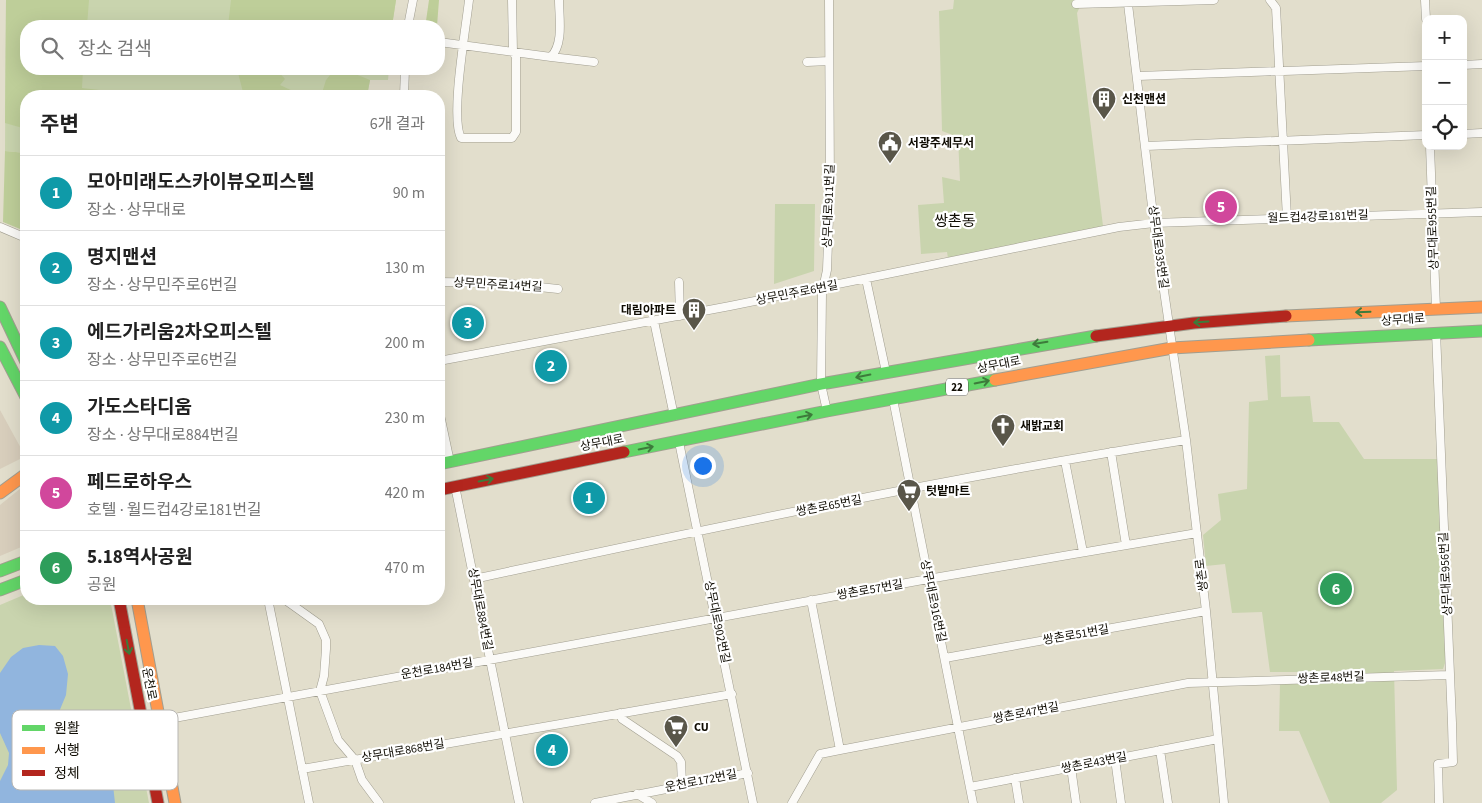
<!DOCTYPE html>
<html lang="ko">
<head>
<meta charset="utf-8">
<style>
  :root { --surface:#fff; --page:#f2f2f2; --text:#222; --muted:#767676; --line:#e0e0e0; --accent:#2563eb }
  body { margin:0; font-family:"Source Sans 3","Noto Sans KR",sans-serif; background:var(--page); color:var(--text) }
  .controls { position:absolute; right:15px; top:15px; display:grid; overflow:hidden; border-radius:10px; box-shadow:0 5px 20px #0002 }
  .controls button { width:45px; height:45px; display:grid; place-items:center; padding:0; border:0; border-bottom:1px solid var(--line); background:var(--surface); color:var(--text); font:25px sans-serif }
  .you { position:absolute; left:702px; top:465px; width:18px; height:18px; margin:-12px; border:4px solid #fff; border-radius:50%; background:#1a73e8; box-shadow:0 0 0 8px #1a73e833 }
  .badge { display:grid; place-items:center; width:32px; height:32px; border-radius:50%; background:var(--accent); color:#fff; font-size:16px; font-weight:700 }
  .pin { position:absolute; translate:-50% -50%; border:2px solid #fff; box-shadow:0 1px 5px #0006 }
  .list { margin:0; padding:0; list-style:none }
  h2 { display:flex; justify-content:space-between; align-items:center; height:65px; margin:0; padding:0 20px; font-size:21px }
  h2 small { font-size:16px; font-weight:400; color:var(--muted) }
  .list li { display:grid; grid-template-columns:32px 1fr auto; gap:15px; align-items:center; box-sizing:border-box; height:75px; padding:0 20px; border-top:1px solid var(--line) }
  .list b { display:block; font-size:19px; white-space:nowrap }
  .list p { margin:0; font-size:16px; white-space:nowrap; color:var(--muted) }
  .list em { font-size:16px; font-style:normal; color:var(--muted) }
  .icon { flex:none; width:28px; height:28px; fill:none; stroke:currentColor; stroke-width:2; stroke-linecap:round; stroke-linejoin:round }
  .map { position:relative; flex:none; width:1482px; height:803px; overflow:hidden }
  .search { position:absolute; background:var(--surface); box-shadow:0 5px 20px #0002; left:20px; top:20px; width:425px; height:55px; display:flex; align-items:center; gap:12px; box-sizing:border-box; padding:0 18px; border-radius:20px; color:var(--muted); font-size:19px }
  .panel { position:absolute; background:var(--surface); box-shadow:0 5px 20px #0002; left:20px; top:90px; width:425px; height:515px; border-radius:20px }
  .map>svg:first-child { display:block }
</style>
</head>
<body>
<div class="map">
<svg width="1482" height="803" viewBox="0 0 1482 803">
  <rect width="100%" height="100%" fill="#e2decc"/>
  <path fill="#d8cebc" d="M 0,410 L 23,452 L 22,458 L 0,469 Z
    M 26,484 L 26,545 L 0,556 L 0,505 Z"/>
  <path fill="#c9d4ae" d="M 6,0 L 396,0 L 392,26 L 26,26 L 26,69 L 389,69 L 388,80 L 370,80 L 367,96 L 26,96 L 26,153 L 5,151 Z
    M 954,0 L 1083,0 L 1077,13 L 1103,226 L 948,258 L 947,252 L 921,254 L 918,205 L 944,203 L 942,177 L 960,181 L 958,137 L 942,131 L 939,11 L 953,9 Z
    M 775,204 L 815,204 L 814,271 L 774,284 Z
    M 1280,355 L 1281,397 L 1310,396 L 1313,422 L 1339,422 L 1364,459 L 1439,459 L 1446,660 L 1443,669 L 1394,671 L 1397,790 L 1381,803 L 1330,803 L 1299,731 L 1279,731 L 1280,683 L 1309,682 L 1309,672 L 1270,672 L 1262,612 L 1232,613 L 1225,564 L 1206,566 L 1203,535 L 1221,520 L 1218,494 L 1247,489 L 1249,402 L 1268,400 L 1265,356 Z
    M 26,594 L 26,599 L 110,599 L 149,803 L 0,803 L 0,605 Z"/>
  <path fill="#bece99" d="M 6,0 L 89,0 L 87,26 L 26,26 L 26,69 L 83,69 L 82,88 L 152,96 L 26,96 L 26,129 L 5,123 Z
    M 231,0 L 396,0 L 392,26 L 322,26 L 304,22 L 289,26 L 228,26 Z
    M 429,0 L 439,0 L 437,26 L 429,26 L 426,21 Z
    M 237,69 L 276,69 L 285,79 L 280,85 L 297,93 L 298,96 L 244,96 Z
    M 335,69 L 343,69 L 370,80 L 367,96 L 321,96 L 326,80 Z
    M 5,151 L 26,153 L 26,198 L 20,229 L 3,222 Z"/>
  <path fill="#91b5de" d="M 39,645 L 55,646 L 63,656 L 68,674 L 66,695 L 59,712 L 62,728 L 73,748 L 101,762 L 112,776 L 115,803 L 0,803 L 0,781 L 8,765 L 9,753 L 0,733 L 0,673 L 11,657 L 23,648 Z"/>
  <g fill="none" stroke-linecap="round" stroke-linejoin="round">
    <defs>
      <path id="street" d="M 469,0 C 466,28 450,117 461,138 L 512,138 L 516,132 L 516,57 L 513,52 L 512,0
        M 1119,0 L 1128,4 L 1154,223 L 1186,440 L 1206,611 L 1224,803
        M 1270,0 L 1276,8 L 1287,218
        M 1425,0 L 1426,19
        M 1076,4 L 1214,0
        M 408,26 L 413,0
        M 439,42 L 551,57 C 564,43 559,18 559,0
        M 551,57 L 594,62
        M 807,62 L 829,61
        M 1463,65 L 1482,64
        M 1138,76 L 1426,66
        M 404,96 L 405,69
        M 1463,134 L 1482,133
        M 1146,146 L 1426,135
        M 1430,146 L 1436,309
        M 0,227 L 26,238
        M 866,279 L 886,372
        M 439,282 L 502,283 L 558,289
        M 679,282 L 680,316
        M 654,321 L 674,416
        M 1436,332 L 1452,723 L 1453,762 L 1438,764 L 1439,803
        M 439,361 L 730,306 L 1119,227 L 1154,223 L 1482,212
        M 893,399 L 973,803
        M 439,410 L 450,462
        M 827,411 L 821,384 L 822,293 L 827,270 L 830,188 L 829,0
        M 679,442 L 753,803
        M 1111,452 L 1126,545
        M 1065,461 L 1083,552
        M 455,486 L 519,803
        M 474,579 C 710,528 947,478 1186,440
        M 268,599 L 309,803
        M 284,599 L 319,624 L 326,640 L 326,649 L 324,676 L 320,691 L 338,740 L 355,760 L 362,780 L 379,803
        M 811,600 L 840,750 L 1188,683 L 1449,675
        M 945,658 L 1206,611
        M 620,713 L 622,719 L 677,756 L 681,762 L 682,784
        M 158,721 L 928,579 L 1197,533
        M 1160,750 L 1168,803
        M 1115,759 L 1121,803
        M 1071,767 L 1076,803
        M 302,769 L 732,694
        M 1015,778 L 1019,803
        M 970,787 L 1218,739
        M 637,794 L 652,803
        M 595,803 L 748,773
        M 792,803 L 820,754 L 840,750"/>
      <path id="fast" d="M 0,307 L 26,362
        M 1309,340 L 1482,331
        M 0,347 L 26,397
        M 624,452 L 827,411 L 995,380
        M 439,464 L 821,384 L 1096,336
        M 0,571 L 26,561
        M 0,590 L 26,580"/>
      <path id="slow" d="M 1286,316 L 1482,307
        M 995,380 L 1172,348 L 1309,340
        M 0,493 L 26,474
        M 137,599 L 175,803"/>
      <path id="jam" d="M 1096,336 L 1194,323 L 1286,316
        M 439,490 L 624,452
        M 119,599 L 158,803"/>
    </defs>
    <use href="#street" stroke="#a19e90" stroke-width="9"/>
    <use href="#fast" stroke="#a19e90" stroke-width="13"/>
    <use href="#slow" stroke="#a19e90" stroke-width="13"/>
    <use href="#jam" stroke="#a19e90" stroke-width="13"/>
    <use href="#street" stroke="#fbfaf7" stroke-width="8"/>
    <use href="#fast" stroke="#63d668" stroke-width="11"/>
    <use href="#slow" stroke="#ff974d" stroke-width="11"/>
    <use href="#jam" stroke="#b3261e" stroke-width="11"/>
  </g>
  <defs><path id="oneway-shaft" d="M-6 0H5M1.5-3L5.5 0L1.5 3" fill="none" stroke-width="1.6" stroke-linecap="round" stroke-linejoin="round" transform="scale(1.25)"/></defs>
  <g stroke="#3d7b3b">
    <use href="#oneway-shaft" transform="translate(1363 312) rotate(178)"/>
    <use href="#oneway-shaft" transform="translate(1201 322) rotate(176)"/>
    <use href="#oneway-shaft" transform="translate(1040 343) rotate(171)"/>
    <use href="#oneway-shaft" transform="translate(863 376) rotate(169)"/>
    <use href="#oneway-shaft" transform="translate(982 382) rotate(-11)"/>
    <use href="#oneway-shaft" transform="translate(805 416) rotate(-12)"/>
    <use href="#oneway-shaft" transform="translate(646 448) rotate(-11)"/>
    <use href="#oneway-shaft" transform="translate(486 480) rotate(-11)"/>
    <use href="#oneway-shaft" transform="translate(128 647) rotate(79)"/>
  </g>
  <defs>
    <symbol id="building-pin" viewBox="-11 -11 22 30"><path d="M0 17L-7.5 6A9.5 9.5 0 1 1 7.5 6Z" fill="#595649" stroke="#fff"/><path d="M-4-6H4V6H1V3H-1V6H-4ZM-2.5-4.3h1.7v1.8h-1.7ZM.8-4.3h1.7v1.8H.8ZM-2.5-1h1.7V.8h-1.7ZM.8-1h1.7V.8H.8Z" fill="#fff"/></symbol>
    <symbol id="civic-pin" viewBox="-11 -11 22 30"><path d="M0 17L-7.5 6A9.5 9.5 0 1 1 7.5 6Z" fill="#595649" stroke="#fff"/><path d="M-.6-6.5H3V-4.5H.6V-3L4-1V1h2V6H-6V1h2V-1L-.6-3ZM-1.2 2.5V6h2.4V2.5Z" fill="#fff"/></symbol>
    <symbol id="church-pin" viewBox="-11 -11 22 30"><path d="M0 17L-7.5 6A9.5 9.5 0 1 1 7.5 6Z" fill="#595649" stroke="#fff"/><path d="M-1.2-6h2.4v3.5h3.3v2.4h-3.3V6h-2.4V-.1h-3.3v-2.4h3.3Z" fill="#fff"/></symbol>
    <symbol id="supermarket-pin" viewBox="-11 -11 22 30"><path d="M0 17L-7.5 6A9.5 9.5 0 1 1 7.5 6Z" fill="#595649" stroke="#fff"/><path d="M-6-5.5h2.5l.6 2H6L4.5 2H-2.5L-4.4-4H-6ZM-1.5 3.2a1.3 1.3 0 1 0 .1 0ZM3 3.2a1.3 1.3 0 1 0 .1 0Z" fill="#fff"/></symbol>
  </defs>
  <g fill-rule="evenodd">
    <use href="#building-pin" x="1090" y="85" width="28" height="38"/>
    <use href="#civic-pin" x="876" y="129" width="28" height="38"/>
    <use href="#building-pin" x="680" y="296" width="28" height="38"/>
    <use href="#church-pin" x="989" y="412" width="28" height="38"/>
    <use href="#supermarket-pin" x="895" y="477" width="28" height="38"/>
    <use href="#supermarket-pin" x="662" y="713" width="28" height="38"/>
  </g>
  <g text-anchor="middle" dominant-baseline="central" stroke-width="4.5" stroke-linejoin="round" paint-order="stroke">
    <rect fill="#fff" stroke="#57554f" stroke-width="1" x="946" y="378.5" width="22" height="17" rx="4"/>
    <g font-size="11" font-weight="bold" fill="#0f0c03">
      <text x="957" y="387">22</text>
    </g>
    <g font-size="12" font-weight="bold" fill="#0f0c03" stroke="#fff" text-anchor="start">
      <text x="1122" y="99">신천맨션</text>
      <text x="908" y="143">서광주세무서</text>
      <text x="676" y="310" text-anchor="end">대림아파트</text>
      <text x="1020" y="426">새밝교회</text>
      <text x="926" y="491">텃밭마트</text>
      <text x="694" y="727">CU</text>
    </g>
    <g font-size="12" fill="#0f0c03" stroke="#fff">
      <text transform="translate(829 206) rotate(-88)">상무대로911번길</text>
      <text transform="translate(1318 217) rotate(-2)">월드컵4강로181번길</text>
      <text transform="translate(1433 228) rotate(-92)">상무대로955번길</text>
      <text transform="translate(1158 247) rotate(82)">상무대로935번길</text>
      <text transform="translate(498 285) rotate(3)">상무민주로14번길</text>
      <text transform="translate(797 293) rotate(-11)">상무민주로6번길</text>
      <text transform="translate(1403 320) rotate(-4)">상무대로</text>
      <text transform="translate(999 365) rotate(-11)">상무대로</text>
      <text transform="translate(602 443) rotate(-11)">상무대로</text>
      <text transform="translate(829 506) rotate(-11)">쌍촌로65번길</text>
      <text transform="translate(1446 574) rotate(-93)">상무대로956번길</text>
      <text transform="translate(1202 575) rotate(-97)">쌍촌로</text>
      <text transform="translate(870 590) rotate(-10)">쌍촌로57번길</text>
      <text transform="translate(933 601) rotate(78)">상무대로916번길</text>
      <text transform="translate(480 609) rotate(79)">상무대로884번길</text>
      <text transform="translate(717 622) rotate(78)">상무대로902번길</text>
      <text transform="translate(1076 635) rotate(-10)">쌍촌로51번길</text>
      <text transform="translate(437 669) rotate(-10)">운천로184번길</text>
      <text transform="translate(1331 678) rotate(-2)">쌍촌로48번길</text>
      <text transform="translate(149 684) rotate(79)">운천로</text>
      <text transform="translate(1026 713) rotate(-11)">쌍촌로47번길</text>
      <text transform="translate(403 751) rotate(-10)">상무대로868번길</text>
      <text transform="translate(1094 763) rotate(-11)">쌍촌로43번길</text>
      <text transform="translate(701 781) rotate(-11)">운천로172번길</text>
    </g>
    <g font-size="15" fill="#0f0c03" stroke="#fff">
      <text x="955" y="221">쌍촌동</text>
    </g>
  </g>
  <rect x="12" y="710" width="166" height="80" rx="8" fill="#fff" stroke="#b7b6b3" stroke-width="1"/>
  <rect x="22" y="725" width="23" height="6" fill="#63d668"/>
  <rect x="22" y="747" width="23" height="7" fill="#ff974d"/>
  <rect x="22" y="770" width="23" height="6" fill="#b3261e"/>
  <g font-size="14" fill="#0f0c03">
    <text x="54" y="733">원활</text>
    <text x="54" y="755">서행</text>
    <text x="54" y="778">정체</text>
  </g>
</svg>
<div class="controls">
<button>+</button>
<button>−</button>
<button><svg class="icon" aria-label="locate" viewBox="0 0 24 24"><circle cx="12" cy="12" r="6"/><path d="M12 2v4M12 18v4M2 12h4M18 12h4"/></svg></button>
</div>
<div class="you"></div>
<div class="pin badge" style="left:589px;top:498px;background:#0f9aa8">1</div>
<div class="pin badge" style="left:551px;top:366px;background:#0f9aa8">2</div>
<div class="pin badge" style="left:468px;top:323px;background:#0f9aa8">3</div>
<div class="pin badge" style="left:552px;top:750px;background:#0f9aa8">4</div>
<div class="pin badge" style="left:1221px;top:207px;background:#d1479c">5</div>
<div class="pin badge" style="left:1336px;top:589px;background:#2e9e5b">6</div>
<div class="search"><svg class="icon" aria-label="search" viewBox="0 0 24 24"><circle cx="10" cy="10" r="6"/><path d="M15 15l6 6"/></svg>장소 검색</div>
<section class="panel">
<h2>주변<small>6개 결과</small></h2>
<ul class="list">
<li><span class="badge" style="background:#0f9aa8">1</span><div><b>모아미래도스카이뷰오피스텔</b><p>장소 · 상무대로</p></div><em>90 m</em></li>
<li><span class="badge" style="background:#0f9aa8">2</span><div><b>명지맨션</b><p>장소 · 상무민주로6번길</p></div><em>130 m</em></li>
<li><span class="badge" style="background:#0f9aa8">3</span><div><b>에드가리움2차오피스텔</b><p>장소 · 상무민주로6번길</p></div><em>200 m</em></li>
<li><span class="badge" style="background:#0f9aa8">4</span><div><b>가도스타디움</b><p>장소 · 상무대로884번길</p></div><em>230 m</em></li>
<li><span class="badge" style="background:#d1479c">5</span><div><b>페드로하우스</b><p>호텔 · 월드컵4강로181번길</p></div><em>420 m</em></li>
<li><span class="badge" style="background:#2e9e5b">6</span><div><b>5.18역사공원</b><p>공원</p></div><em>470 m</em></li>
</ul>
</section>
</div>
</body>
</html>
